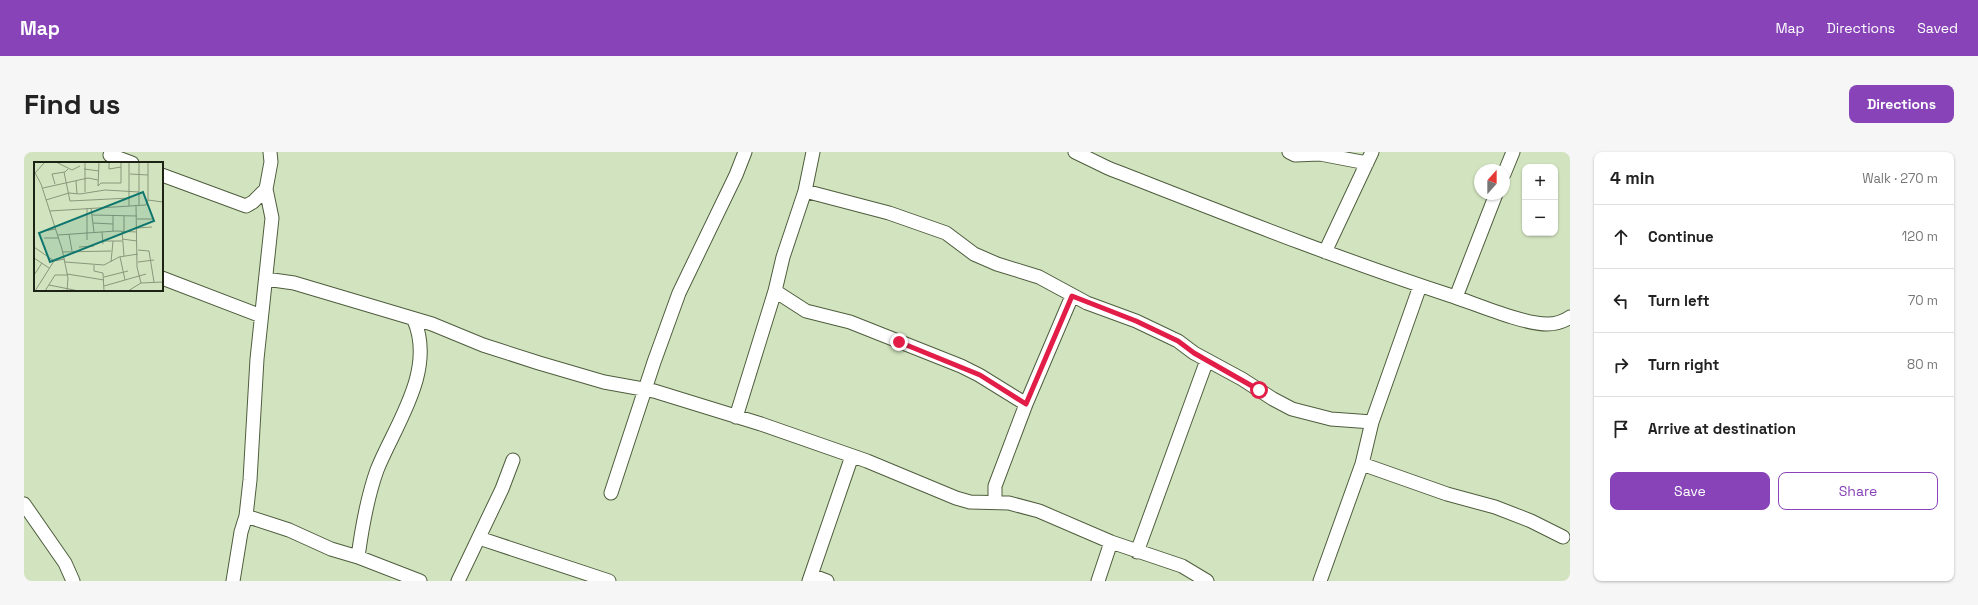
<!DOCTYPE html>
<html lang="en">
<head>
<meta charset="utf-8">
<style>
  :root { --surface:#fff; --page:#f6f6f6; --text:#222; --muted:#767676; --line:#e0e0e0; --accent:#8743b7 }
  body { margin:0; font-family:"Space Grotesk",sans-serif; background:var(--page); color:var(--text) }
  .controls { position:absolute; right:12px; top:12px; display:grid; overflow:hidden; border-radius:8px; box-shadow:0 1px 3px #0004 }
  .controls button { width:36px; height:36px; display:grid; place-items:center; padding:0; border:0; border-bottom:1px solid var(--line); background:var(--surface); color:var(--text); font:20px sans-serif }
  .compass { position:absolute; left:1450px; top:12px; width:36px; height:36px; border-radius:50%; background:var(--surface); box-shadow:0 1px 3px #0004; rotate:21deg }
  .stop { position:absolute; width:12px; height:12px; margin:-9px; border:3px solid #e11d48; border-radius:50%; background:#fff }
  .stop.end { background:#e11d48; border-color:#fff; box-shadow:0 1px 4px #0008 }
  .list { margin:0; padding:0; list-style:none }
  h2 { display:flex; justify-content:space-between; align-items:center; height:52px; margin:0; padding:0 16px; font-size:17px }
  h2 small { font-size:13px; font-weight:400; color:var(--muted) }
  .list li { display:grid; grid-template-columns:26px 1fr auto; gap:12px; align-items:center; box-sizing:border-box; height:64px; padding:0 16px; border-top:1px solid var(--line) }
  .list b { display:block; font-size:15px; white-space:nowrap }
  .list em { font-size:13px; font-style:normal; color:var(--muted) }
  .actions { display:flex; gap:8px; padding:12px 16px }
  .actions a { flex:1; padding:9px 0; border:1px solid var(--accent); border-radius:8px; text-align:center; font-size:14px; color:var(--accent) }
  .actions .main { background:var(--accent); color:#fff }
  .icon { flex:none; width:22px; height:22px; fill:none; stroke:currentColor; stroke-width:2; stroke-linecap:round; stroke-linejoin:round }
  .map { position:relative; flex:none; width:1546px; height:429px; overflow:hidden; border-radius:8px }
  header { display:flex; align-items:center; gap:24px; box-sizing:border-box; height:56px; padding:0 20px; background:var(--accent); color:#fff }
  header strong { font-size:19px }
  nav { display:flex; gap:22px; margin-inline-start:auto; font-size:14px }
  .intro { display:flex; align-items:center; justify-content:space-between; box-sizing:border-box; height:96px; padding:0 24px }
  h1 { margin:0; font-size:28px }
  .button { padding:10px 18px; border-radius:8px; background:var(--accent); color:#fff; font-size:14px; font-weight:700 }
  main { display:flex; gap:24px; padding:0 24px }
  aside { flex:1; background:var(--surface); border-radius:8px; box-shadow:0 1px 3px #0004 }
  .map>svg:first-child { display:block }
</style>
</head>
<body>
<header>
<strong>Map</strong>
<nav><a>Map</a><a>Directions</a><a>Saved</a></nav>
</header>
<div class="intro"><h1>Find us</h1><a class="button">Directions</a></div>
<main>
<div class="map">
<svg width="1546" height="429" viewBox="0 0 1546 429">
  <rect width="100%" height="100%" fill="#d2e4bf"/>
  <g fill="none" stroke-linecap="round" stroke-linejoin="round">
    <defs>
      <path id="street" d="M 1051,0 L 1084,16 C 1197,60 1309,105 1425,143 C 1450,151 1498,172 1523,172 C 1532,172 1539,170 1546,165
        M 1265,0 L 1271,3 L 1296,2 L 1343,11
        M 86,3 L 108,11
        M 1480,22 L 1489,0
        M 138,23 L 222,54 L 229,50 L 242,37
        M 781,39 L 865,61 L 922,81 L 950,102 L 973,112 L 1015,125 L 1063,151 L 1112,169 L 1154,189 L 1170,201 L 1218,227 L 1249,247 L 1268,257 L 1307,267 L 1348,270
        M 1301,100 L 1348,0
        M 138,126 L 237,164
        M 242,127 L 270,131 L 408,172 L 459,193 L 515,211 L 580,230 L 630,239 L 737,272 L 843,309 L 932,346 L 946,350 L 985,351 L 1015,359 L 1087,390 L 1158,414 L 1183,429
        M 751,139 L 782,159 L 826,170 L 937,214 L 955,223 L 1002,252
        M 1432,145 L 1472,42
        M 712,265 L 751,139 L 759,105 L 781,39 L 789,0
        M 1338,312 L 1423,342 L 1471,355 L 1507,369 L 1539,385
        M 587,341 L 630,210 L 655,141 L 712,23 L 721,0
        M 971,350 L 971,334 L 1002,252 L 1048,144
        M 0,352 L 41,411 L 49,429
        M 222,364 L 265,378 L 307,397 L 334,405 L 396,429
        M 455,386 L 585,429
        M 1113,400 L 1183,208
        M 334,405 C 338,375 343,346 353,318 C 371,273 412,219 390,168
        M 787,423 L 803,429
        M 209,429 L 217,380 L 222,364 L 226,328 L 233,207 L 248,66 L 242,37 L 247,10 L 246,0
        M 434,429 L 478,337 L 489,308
        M 785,429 L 828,304
        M 1074,429 L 1087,390
        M 1296,429 L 1338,312 L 1348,270 L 1396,134"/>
    </defs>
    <use href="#street" stroke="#4e5d3d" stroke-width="15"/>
    <use href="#street" stroke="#fff" stroke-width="13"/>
  </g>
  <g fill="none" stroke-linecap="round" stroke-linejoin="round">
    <path stroke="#e11d48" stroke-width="5" d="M 875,190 L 956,223 L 1002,252 L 1048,144 L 1112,169 L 1154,189 L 1170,201 L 1235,238"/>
  </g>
  <g transform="translate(10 10)">
    <rect width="129" height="129" fill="#d2e4bf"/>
    <path fill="none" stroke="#89967b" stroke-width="1" d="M 22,0 L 38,8 L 46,4M 51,0 L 51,30M 75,0 L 75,7 L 87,5M 105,0 L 105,43M 50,7 L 65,9M 0,9 L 7,22 L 28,87 L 34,116 L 33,129M 30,10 L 36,39 L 96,36M 1,11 L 11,0M 96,12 L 114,13M 42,19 L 43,32M 21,22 L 18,12 L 31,10 L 34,7M 64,24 L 67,21 L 87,21 L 87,0M 64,24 L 65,0M 9,26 L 54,16 L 64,18M 12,38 L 35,31 L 46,32 L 71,28 L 105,30M 114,38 L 129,40M 102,43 L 103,105 L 107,121M 95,44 L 95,0M 53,46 L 53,78M 57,46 L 60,70M 16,49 L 112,43 L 114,38 L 114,0M 58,53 L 103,54M 79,53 L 79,69M 90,54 L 90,69M 103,57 L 119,57M 59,61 L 79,62M 103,66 L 118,65M 10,69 L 22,67M 88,69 L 90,94M 68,70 L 69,82M 35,72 L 38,89M 24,73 L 82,69 L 103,70M 10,76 L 25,76M 88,77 L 103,79M 69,79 L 88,79M 0,85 L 20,99 L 31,97M 45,85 L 60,84M 104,88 L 115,89 L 120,120M 29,90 L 77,89M 86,95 L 91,118M 0,96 L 15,106M 31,100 L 70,103 L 85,95 L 104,92M 77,100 L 79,79M 104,100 L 120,98M 60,103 L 60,109 L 69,111 L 70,129M 33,112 L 70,118M 0,113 L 8,101M 70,115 L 94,109M 15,123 L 45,129M 70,124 L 112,112M 1,129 L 20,99M 11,129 L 21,113 L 33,113M 94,129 L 107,121 L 129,120"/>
    <path fill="#0f766e" fill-opacity="0.15" stroke="#0f766e" stroke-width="2" d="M 109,30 L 120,59 L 16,100 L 5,71 Z"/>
    <rect width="129" height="129" fill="none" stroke="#1c2214" stroke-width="2"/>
  </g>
</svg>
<div class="controls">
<button>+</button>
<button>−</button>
</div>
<svg class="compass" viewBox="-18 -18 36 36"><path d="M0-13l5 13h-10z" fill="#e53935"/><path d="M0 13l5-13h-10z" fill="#767676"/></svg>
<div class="stop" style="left:1235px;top:238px"></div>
<div class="stop end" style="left:875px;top:190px"></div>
</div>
<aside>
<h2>4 min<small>Walk · 270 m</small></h2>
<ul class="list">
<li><svg class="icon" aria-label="ahead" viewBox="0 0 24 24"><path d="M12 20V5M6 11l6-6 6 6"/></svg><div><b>Continue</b></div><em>120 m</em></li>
<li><svg class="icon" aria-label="left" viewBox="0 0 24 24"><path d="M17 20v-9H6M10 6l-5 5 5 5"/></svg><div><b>Turn left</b></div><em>70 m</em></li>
<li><svg class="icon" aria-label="right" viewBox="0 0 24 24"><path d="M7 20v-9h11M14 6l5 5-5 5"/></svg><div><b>Turn right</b></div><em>80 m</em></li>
<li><svg class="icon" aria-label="arrive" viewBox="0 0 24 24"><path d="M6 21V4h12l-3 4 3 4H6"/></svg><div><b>Arrive at destination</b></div></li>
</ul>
<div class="actions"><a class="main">Save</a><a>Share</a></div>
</aside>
</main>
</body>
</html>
